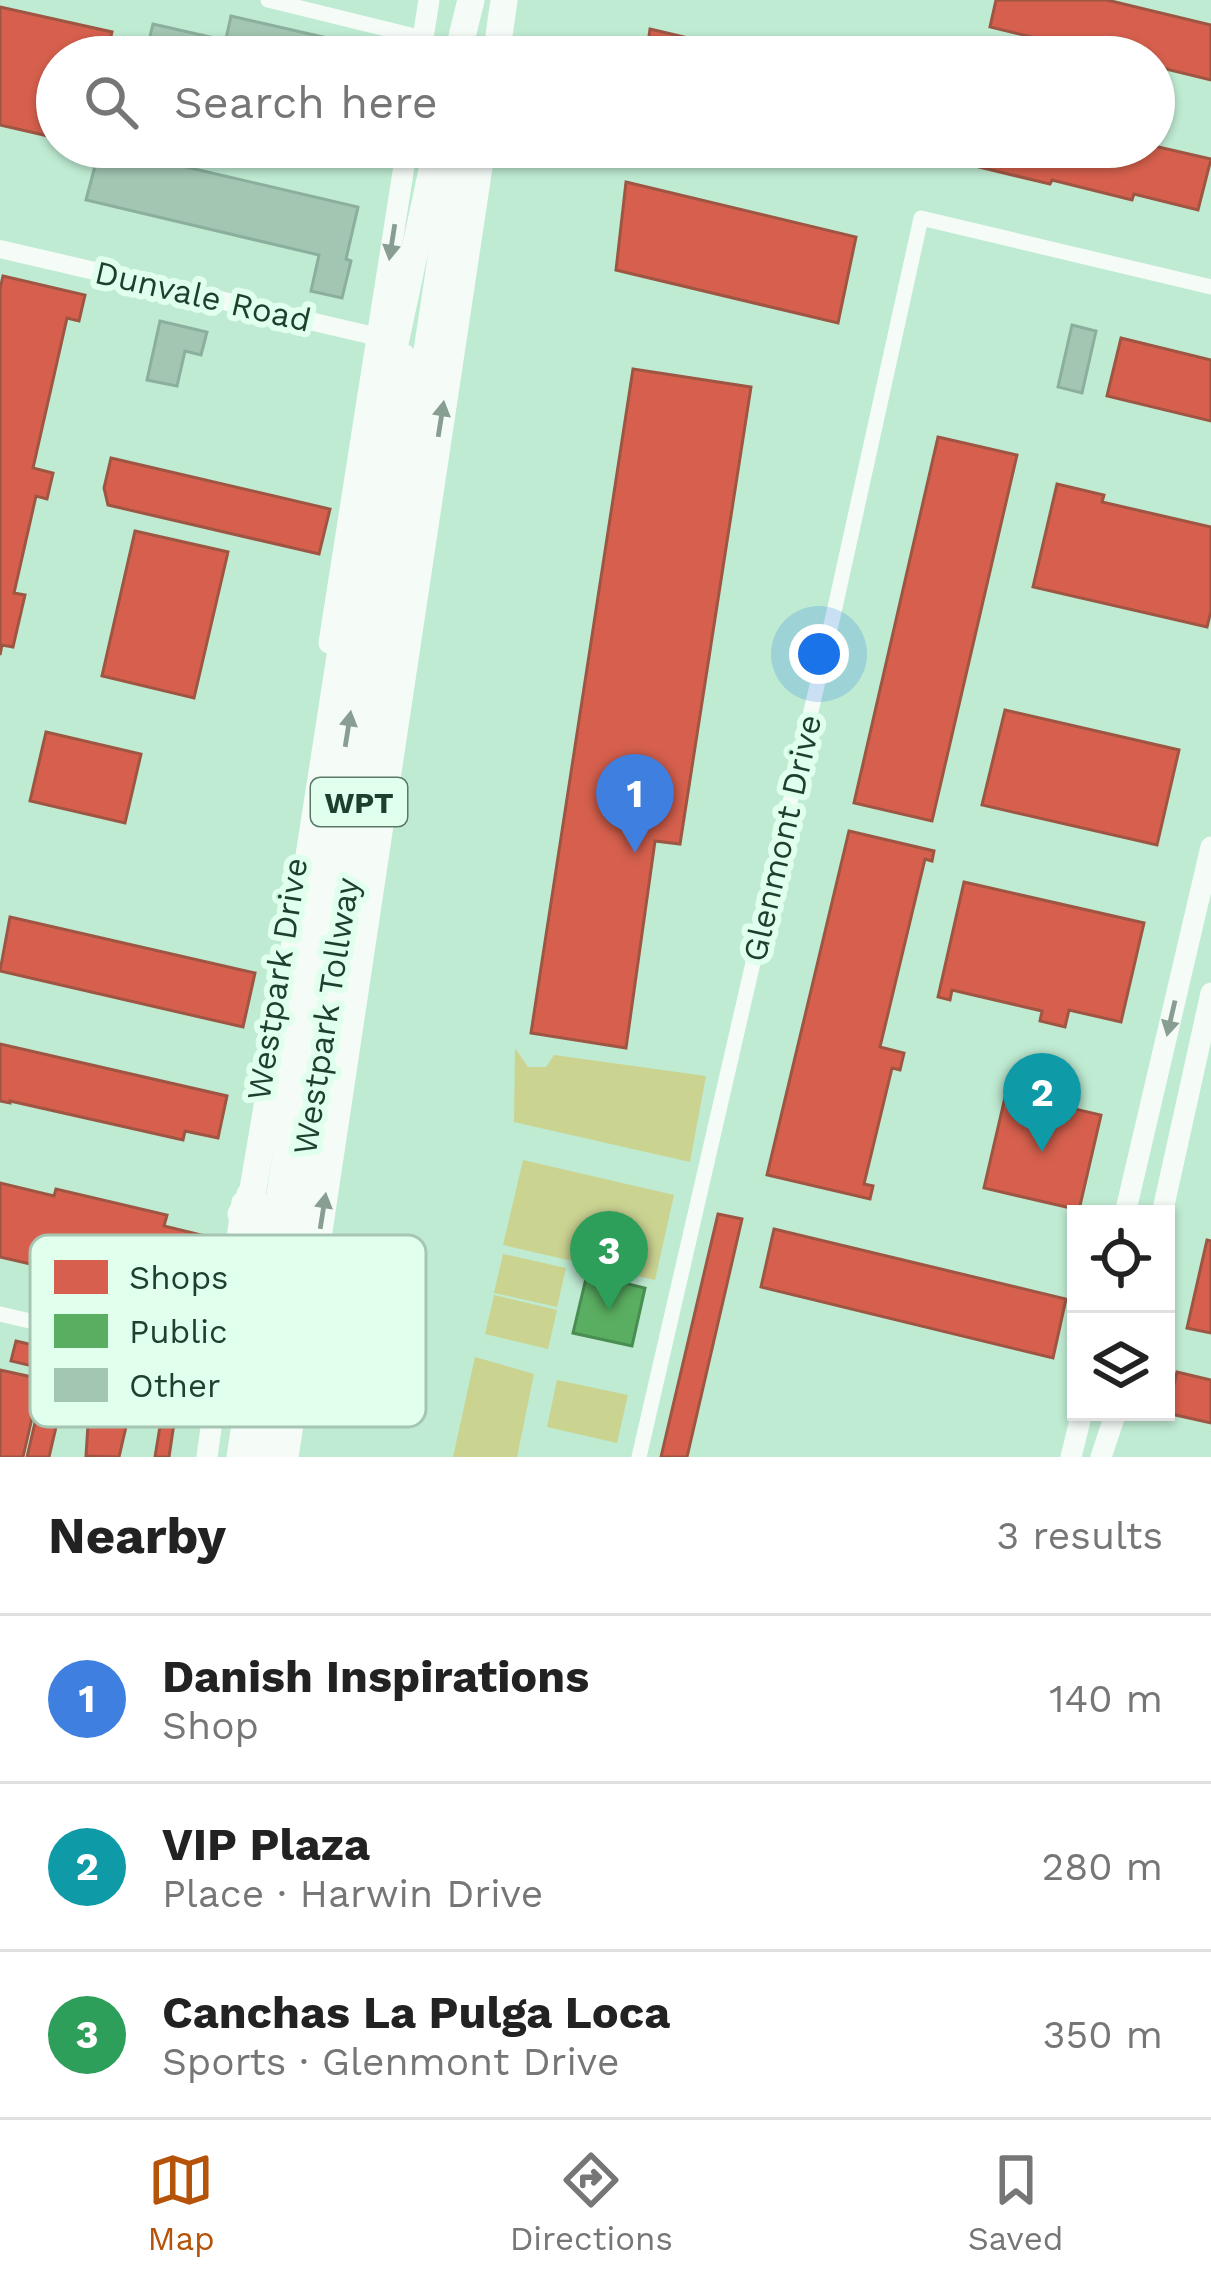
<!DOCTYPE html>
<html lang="en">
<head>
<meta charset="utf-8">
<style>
  :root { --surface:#fff; --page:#f2f2f2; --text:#222; --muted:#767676; --line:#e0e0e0; --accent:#b45309 }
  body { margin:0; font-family:"Work Sans",sans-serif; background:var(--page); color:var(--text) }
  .controls { position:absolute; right:36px; bottom:36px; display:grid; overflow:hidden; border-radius:0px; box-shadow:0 3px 9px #0004 }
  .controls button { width:108px; height:108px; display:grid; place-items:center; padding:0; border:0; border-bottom:3px solid var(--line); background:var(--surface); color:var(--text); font:60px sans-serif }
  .you { position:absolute; left:819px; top:654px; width:42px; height:42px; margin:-30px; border:9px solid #fff; border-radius:50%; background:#1a73e8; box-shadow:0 0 0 18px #1a73e833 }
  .badge { display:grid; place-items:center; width:78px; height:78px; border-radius:50%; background:var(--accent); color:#fff; font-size:39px; font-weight:700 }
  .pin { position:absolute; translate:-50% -99px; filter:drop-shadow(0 3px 6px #0008) }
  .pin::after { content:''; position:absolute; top:63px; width:42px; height:36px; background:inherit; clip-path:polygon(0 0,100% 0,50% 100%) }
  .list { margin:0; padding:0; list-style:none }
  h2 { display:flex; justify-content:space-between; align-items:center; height:156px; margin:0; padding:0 48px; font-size:51px }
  h2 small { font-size:39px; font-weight:400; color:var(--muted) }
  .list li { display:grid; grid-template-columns:78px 1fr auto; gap:36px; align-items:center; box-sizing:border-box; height:168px; padding:0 48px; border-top:3px solid var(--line) }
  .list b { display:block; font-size:45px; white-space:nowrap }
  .list p { margin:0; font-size:39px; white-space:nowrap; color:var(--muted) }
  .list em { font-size:39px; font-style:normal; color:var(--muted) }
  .icon { flex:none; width:66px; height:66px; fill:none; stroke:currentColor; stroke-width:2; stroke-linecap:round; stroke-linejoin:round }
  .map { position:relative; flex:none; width:1211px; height:1457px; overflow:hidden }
  .search { position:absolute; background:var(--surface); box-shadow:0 3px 9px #0004; left:36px; right:36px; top:36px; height:132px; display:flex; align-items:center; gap:30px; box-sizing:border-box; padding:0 42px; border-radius:66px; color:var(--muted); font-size:45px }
  .sheet { height:660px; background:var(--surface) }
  nav { display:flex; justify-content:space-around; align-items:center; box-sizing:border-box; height:168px; border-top:3px solid var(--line); background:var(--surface); font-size:33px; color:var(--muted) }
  nav a { display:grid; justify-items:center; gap:6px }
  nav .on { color:var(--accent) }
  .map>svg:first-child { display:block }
</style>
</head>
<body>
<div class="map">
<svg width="1211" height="1457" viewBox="0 0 1211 1457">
  <rect width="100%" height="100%" fill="#bfebd2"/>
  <path fill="#cbd391" d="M 515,1048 L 528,1067 L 546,1067 L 554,1055 L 706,1076 L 690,1162 L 514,1122 Z
    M 523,1160 L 674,1195 L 655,1280 L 503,1245 Z
    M 503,1254 L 566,1268 L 557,1307 L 494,1293 Z
    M 494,1295 L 557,1310 L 548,1349 L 485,1334 Z
    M 475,1357 L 534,1374 L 517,1457 L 453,1457 Z
    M 557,1380 L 628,1395 L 617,1443 L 547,1427 Z"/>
  <path fill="#d6604d" stroke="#9e5643" stroke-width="3" d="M 996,0 L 1107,0 L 1211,25 L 1211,80 L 1154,66 L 1154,57 L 1115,57 L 990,27 Z
    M 0,7 L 112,32 L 106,57 L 57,57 L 57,138 L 0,125 Z
    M 650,29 L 769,57 L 646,57 Z
    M 1154,146 L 1211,159 L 1198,210 L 1134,194 L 1132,200 L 1052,180 L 1050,184 L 958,162 L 962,147 Z
    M 838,147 L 911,147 L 908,164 Z
    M 626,182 L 856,237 L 838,323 L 616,270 Z
    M 3,276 L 85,295 L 79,321 L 67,318 L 33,468 L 53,473 L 47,499 L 36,496 L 14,593 L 25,595 L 13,647 L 2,645 L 0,655 L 0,289 Z
    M 1121,338 L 1211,360 L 1211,421 L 1107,396 Z
    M 633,369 L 751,387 L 680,844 L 655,841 L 626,1048 L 531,1033 Z
    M 938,437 L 1017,455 L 932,821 L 854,803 Z
    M 111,458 L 330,509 L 319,554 L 108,505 L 104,488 Z
    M 1057,484 L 1104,495 L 1102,502 L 1211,527 L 1211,611 L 1207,627 L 1033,587 Z
    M 135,531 L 228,552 L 194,698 L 102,676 Z
    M 1005,710 L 1179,750 L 1157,845 L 982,805 Z
    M 46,732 L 141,754 L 125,823 L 30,801 Z
    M 849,831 L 934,851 L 932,861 L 925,859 L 880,1047 L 904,1053 L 900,1070 L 892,1068 L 864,1184 L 873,1186 L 870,1199 L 767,1175 Z
    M 964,882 L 1144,923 L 1121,1022 L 1069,1010 L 1065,1027 L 1040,1021 L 1042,1011 L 952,990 L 950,1000 L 938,997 Z
    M 10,917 L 255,973 L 243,1027 L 0,971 Z
    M 0,1044 L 227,1096 L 218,1138 L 185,1131 L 183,1140 L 10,1101 L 10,1103 L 0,1101 Z
    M 1006,1093 L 1101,1115 L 1079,1210 L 984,1188 Z
    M 0,1183 L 54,1196 L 56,1189 L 167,1215 L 164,1226 L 214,1238 L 199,1303 L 0,1257 Z
    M 718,1214 L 742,1219 L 687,1457 L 661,1457 Z
    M 774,1229 L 1066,1299 L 1053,1358 L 761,1287 Z
    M 1207,1240 L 1211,1241 L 1211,1333 L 1187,1328 Z
    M 16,1341 L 46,1348 L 41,1368 L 11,1361 Z
    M 0,1370 L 41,1379 L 23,1457 L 0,1457 Z
    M 1177,1372 L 1211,1380 L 1211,1423 L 1167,1413 Z
    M 46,1375 L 67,1380 L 49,1457 L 27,1457 Z
    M 111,1397 L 125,1400 L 124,1417 L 128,1418 L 119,1457 L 86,1456 L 88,1424 L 93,1425 L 96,1406 L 99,1404 L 109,1406 Z
    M 163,1408 L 176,1410 L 169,1457 L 155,1457 Z"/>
  <path fill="#5aae61" stroke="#488d51" stroke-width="3" d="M 587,1274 L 645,1288 L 632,1346 L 573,1333 Z"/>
  <path fill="#a2c6b2" stroke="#8baf9c" stroke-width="3" d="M 231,16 L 327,38 L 324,51 L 318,49 L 316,57 L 222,57 Z
    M 153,24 L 214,38 L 210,57 L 145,57 Z
    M 100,147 L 358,207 L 346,259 L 351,261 L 342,298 L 311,291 L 319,255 L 86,200 Z
    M 160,321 L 207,332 L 201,355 L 185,351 L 177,386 L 147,380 Z
    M 1072,325 L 1096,331 L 1082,393 L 1058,387 Z"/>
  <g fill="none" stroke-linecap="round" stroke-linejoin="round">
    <path stroke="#f5fcf8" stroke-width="15" d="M 268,0 L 423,38
      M 0,1314 L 220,1365
      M 639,1457 L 836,603 L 921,218 L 1211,287"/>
    <path stroke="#f5fcf8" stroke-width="18" d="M 0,249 L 387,339"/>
    <path stroke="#f5fcf8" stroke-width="21" d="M 420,57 L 429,0
      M 329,643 L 407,147
      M 247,1194 L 258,1201 L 247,1281 L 252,1317
      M 1125,1214 L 1211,847
      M 1162,1214 L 1211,993
      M 207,1457 L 242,1202
      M 237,1457 L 405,355
      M 1071,1457 L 1082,1412
      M 1101,1457 L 1116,1412"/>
    <path stroke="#f5fcf8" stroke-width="27" d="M 457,57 L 471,0
      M 496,57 L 504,0
      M 306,1011 L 319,957
      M 241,1214 L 252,1195 L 301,907 L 372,451 L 437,147
      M 259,1457 L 458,147
      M 285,1457 L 482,147"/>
  </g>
  <defs><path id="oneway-solid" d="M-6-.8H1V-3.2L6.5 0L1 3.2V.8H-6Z" transform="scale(3)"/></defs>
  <g fill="#899e92">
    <use href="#oneway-solid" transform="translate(392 242) rotate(99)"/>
    <use href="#oneway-solid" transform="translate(441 419) rotate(-81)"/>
    <use href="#oneway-solid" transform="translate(348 729) rotate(-81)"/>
    <use href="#oneway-solid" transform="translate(1171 1018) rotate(103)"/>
    <use href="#oneway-solid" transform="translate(323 1211) rotate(-81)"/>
  </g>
  <g text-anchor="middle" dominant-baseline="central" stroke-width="12" stroke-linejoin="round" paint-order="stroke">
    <rect fill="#e0ffec" stroke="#587966" stroke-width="3" x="311" y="778" width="96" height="48" rx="9"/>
    <g font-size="30" font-weight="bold" fill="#1d3f2d">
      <text x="359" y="802">WPT</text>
    </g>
    <g font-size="33" fill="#1d3f2d" stroke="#e0ffec">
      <text transform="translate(203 296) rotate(13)">Dunvale Road</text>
      <text transform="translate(782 838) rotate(-77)">Glenmont Drive</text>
      <text transform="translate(277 979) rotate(-81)">Westpark Drive</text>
      <text transform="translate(326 1016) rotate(-81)">Westpark Tollway</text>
    </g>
  </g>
  <rect x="30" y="1235" width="396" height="192" rx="18" fill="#e0ffec" stroke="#a6c5b3" stroke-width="3"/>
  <rect x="54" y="1260" width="54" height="34" fill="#d6604d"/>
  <rect x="54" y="1314" width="54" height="34" fill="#5aae61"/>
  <rect x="54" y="1368" width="54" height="34" fill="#a2c6b2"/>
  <g font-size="33" fill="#1d3f2d">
    <text x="129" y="1289">Shops</text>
    <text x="129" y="1343">Public</text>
    <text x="129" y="1397">Other</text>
  </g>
</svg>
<div class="controls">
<button><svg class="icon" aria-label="locate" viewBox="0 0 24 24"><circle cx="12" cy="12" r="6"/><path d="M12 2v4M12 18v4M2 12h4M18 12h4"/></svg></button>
<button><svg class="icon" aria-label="layers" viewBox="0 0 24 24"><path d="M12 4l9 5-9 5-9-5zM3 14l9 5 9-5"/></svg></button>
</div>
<div class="you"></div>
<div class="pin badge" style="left:635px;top:853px;background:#3f7fe0">1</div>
<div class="pin badge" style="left:1042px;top:1152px;background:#0f9aa8">2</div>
<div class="pin badge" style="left:609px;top:1310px;background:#2e9e5b">3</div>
<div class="search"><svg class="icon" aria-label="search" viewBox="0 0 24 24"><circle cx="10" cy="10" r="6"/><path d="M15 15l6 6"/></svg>Search here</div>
</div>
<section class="sheet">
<h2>Nearby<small>3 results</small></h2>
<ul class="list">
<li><span class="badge" style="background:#3f7fe0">1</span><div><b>Danish Inspirations</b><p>Shop</p></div><em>140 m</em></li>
<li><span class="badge" style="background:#0f9aa8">2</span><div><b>VIP Plaza</b><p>Place · Harwin Drive</p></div><em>280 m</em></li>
<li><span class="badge" style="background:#2e9e5b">3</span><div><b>Canchas La Pulga Loca</b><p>Sports · Glenmont Drive</p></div><em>350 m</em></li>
</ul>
</section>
<nav>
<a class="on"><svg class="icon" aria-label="map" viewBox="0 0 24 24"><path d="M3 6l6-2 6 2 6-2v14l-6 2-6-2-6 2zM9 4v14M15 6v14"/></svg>Map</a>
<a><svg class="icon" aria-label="directions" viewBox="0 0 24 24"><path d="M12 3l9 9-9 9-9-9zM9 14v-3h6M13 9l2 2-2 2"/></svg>Directions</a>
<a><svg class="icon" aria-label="saved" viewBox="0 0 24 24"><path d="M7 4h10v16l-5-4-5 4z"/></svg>Saved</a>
</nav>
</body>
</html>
